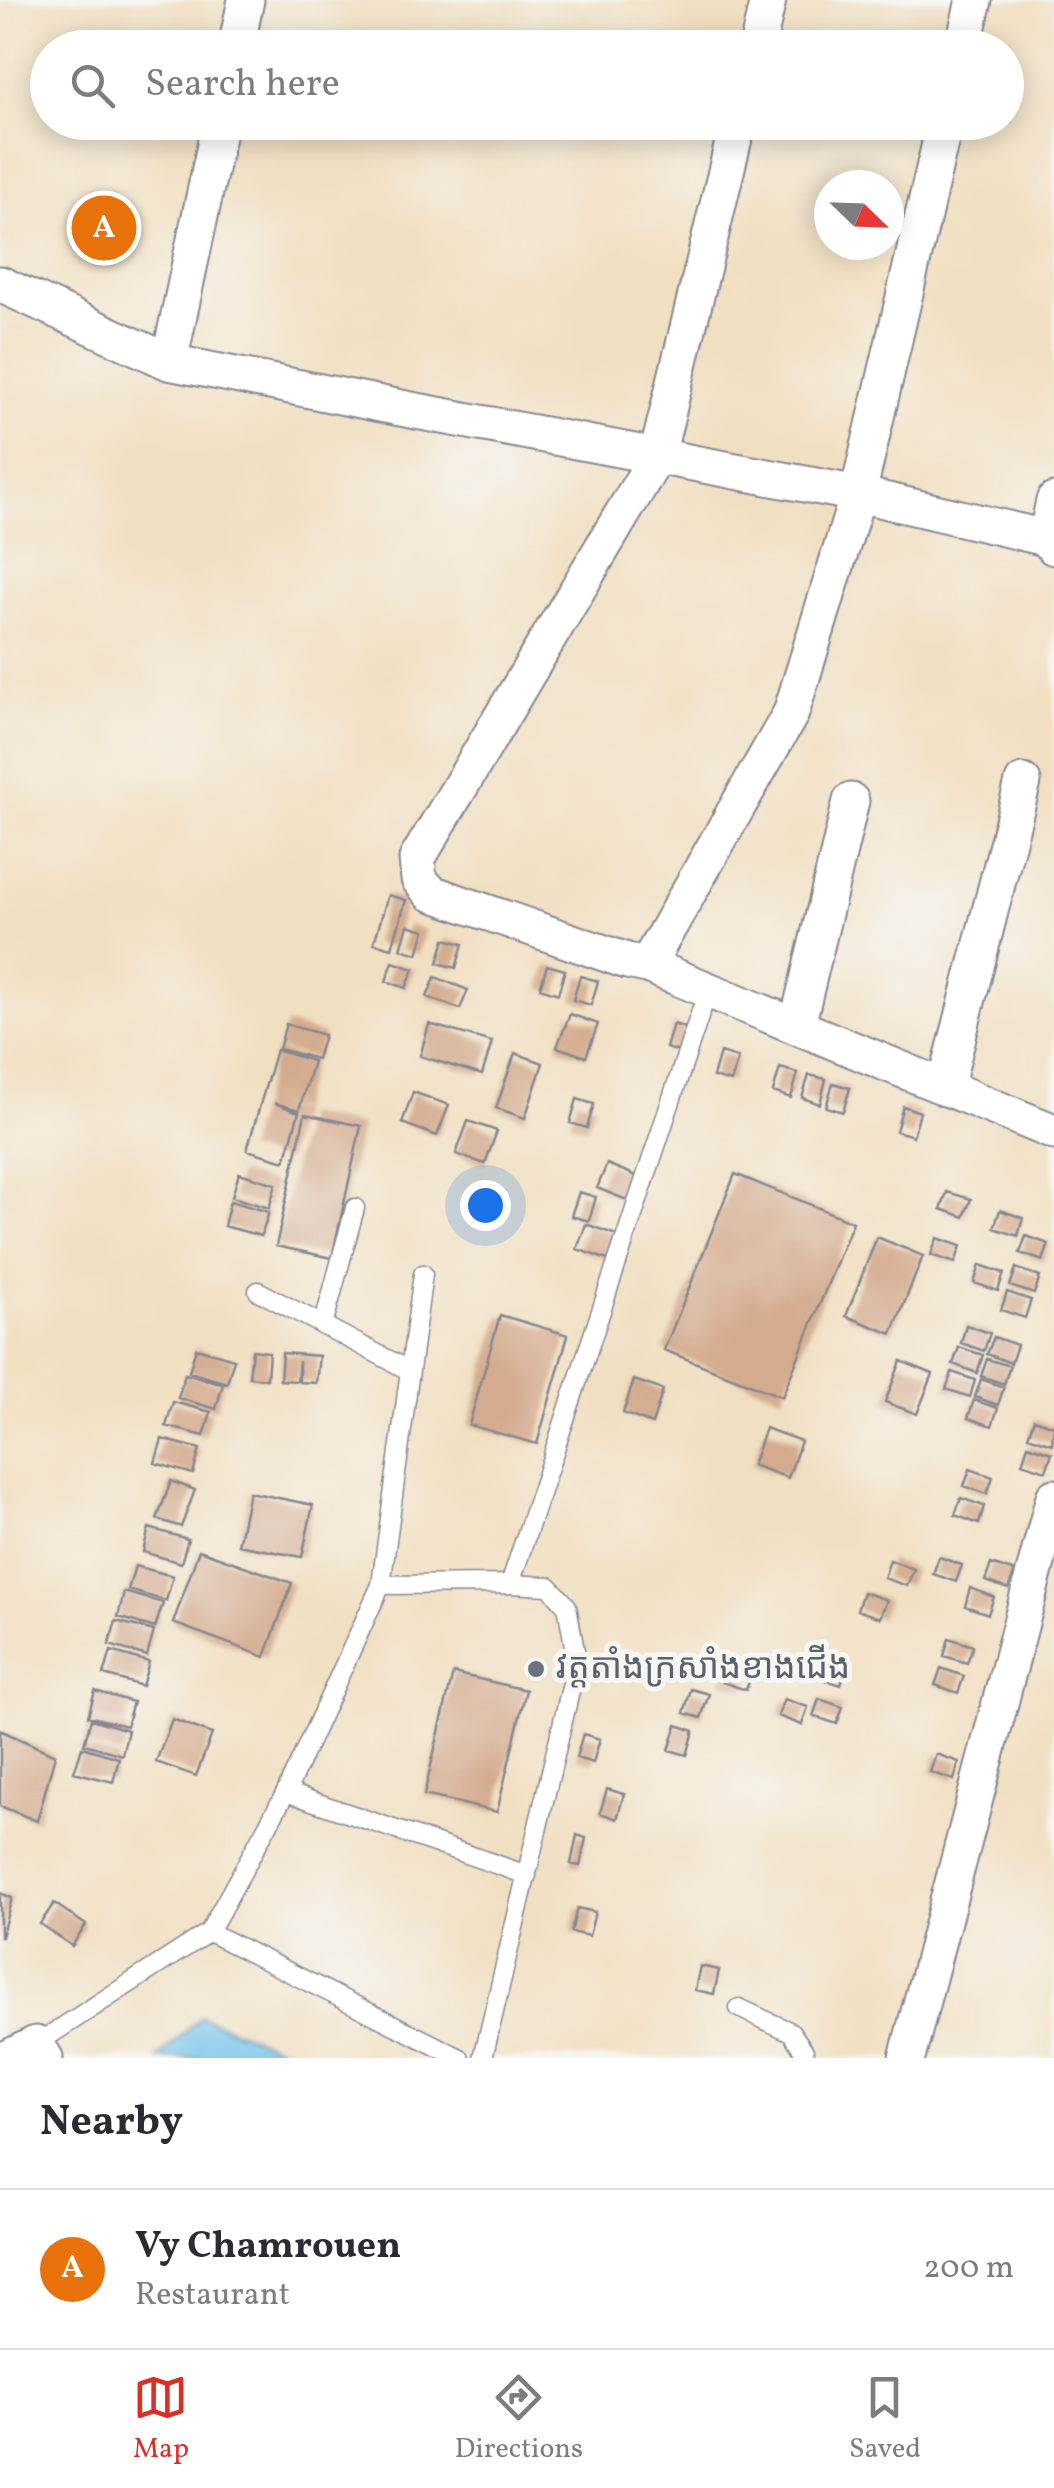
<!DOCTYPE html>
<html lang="en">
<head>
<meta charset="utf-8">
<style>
  :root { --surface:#fff; --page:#f2f2f3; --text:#2b2b33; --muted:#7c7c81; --line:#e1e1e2; --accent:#d93025 }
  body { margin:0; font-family:Vollkorn,"Noto Sans Khmer",serif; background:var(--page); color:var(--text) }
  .compass { position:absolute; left:814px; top:170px; width:90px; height:90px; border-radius:50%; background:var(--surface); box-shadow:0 5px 25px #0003; rotate:113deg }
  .you { position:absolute; left:485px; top:1205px; width:35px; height:35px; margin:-25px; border:8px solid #fff; border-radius:50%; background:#1a73e8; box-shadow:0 0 0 15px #1a73e833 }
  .badge { display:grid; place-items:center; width:65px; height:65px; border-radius:50%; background:var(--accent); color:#fff; font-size:32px; font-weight:700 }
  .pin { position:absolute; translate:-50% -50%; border:5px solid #fff; box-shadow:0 2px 10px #0006 }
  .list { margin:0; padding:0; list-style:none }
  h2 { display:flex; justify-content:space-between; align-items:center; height:130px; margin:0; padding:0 40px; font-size:42px }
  h2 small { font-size:32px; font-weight:400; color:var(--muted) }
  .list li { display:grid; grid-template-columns:65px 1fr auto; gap:30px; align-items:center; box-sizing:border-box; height:160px; padding:0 40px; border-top:2px solid var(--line) }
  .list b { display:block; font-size:38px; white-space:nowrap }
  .list p { margin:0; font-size:32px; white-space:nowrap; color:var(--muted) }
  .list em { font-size:32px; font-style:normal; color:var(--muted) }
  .icon { flex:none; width:55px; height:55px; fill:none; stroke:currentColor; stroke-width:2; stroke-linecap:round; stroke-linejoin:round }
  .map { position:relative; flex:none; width:1054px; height:2058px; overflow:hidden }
  .search { position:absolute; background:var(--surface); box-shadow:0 5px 25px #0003; left:30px; right:30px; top:30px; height:110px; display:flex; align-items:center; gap:25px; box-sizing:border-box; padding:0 35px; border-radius:55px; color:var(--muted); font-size:38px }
  .sheet { height:290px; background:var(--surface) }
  nav { display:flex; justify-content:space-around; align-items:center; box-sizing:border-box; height:140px; border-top:2px solid var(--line); background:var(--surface); font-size:28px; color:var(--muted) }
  nav a { display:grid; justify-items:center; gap:5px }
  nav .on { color:var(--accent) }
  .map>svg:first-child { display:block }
</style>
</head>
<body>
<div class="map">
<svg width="1054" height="2058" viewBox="0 0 1054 2058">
  <rect width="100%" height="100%" fill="#f6f6f2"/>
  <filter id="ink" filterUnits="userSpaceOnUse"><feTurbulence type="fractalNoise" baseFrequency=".01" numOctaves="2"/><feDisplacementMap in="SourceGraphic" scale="20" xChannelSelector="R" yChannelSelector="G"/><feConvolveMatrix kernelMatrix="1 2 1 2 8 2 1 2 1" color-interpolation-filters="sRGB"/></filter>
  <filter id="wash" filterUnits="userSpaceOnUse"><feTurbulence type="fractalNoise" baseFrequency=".0048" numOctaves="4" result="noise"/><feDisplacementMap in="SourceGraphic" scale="40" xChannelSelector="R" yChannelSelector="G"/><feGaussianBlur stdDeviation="2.25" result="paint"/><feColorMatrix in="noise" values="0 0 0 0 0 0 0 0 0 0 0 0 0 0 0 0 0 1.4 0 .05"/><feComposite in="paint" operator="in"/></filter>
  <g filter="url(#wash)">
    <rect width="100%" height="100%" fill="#f1dfc1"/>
    <path fill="#6dc1e9" stroke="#4478a4" stroke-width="2.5" d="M 201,2017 L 305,2058 L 158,2058 Z"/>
    <g id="blocks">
      <path fill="#d4ab8e" d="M 388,895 L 406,900 L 392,948 L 374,943 Z
        M 408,925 L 425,930 L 418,954 L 401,949 Z
        M 445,939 L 463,944 L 456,968 L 438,963 Z
        M 393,962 L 414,969 L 406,988 L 386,981 Z
        M 547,965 L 565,970 L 558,994 L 540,988 Z
        M 580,976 L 598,981 L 591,1005 L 573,1000 Z
        M 435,977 L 468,990 L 460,1009 L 427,997 Z
        M 570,1014 L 598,1024 L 586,1057 L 557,1047 Z
        M 286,1024 L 324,1035 L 317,1059 L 279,1049 Z
        M 429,1024 L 492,1042 L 482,1075 L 420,1056 Z
        M 673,1024 L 690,1029 L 683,1053 L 666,1048 Z
        M 276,1050 L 313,1061 L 299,1110 L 274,1103 L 299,1112 L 285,1161 L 247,1150 Z
        M 515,1053 L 543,1063 L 525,1118 L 496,1108 Z
        M 720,1053 L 738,1058 L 731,1082 L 713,1077 Z
        M 780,1068 L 798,1073 L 791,1098 L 773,1092 Z
        M 809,1075 L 826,1079 L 820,1104 L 802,1098 Z
        M 833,1083 L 850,1088 L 843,1112 L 826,1107 Z
        M 413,1092 L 449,1105 L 437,1136 L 402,1123 Z
        M 577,1099 L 594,1104 L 587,1128 L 570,1123 Z
        M 903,1106 L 920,1112 L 913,1136 L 896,1131 Z
        M 305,1114 L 361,1126 L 332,1258 L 276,1246 Z
        M 468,1121 L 497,1131 L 485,1164 L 456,1154 Z
        M 607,1164 L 639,1177 L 629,1201 L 597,1188 Z
        M 239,1173 L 276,1184 L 269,1208 L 232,1197 Z
        M 735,1174 L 853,1222 L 782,1397 L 664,1350 Z
        M 579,1192 L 596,1197 L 589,1221 L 571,1216 Z
        M 947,1192 L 971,1199 L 964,1217 L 941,1209 Z
        M 230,1201 L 269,1212 L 261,1236 L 224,1226 Z
        M 1000,1210 L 1023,1218 L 1018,1236 L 994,1228 Z
        M 586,1224 L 622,1237 L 613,1262 L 577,1249 Z
        M 1026,1236 L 1049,1244 L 1043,1261 L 1020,1253 Z
        M 877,1237 L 923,1256 L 892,1334 L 846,1316 Z
        M 937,1238 L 961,1246 L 955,1263 L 931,1255 Z
        M 980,1265 L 1004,1273 L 998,1291 L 974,1283 Z
        M 1016,1268 L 1040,1277 L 1034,1294 L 1010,1286 Z
        M 1007,1292 L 1031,1300 L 1025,1318 L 1001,1310 Z
        M 500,1315 L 568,1335 L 537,1444 L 469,1425 Z
        M 966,1325 L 990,1333 L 984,1351 L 961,1343 Z
        M 994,1337 L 1017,1345 L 1011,1363 L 987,1354 Z
        M 959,1347 L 983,1355 L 977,1373 L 953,1364 Z
        M 196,1348 L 234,1359 L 227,1383 L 189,1372 Z
        M 252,1350 L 269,1352 L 267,1379 L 249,1377 Z
        M 282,1353 L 319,1356 L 316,1383 L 299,1382 L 299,1361 L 297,1381 L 280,1380 Z
        M 987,1359 L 1010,1366 L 1004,1384 L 981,1376 Z
        M 901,1361 L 933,1374 L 917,1414 L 885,1402 Z
        M 952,1372 L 975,1380 L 970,1397 L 946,1389 Z
        M 185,1374 L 223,1384 L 216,1409 L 178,1398 Z
        M 981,1379 L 1004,1387 L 998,1405 L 975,1397 Z
        M 634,1380 L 663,1390 L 652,1424 L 623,1413 Z
        M 974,1400 L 998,1408 L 992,1426 L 968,1418 Z
        M 173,1402 L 211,1412 L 204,1436 L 166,1426 Z
        M 1034,1419 L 1054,1426 L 1052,1444 L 1028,1436 Z
        M 765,1428 L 801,1441 L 788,1478 L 752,1465 Z
        M 162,1439 L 200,1449 L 193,1474 L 155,1463 Z
        M 1028,1445 L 1052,1453 L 1046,1471 L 1022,1463 Z
        M 970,1469 L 993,1477 L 987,1494 L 964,1486 Z
        M 171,1481 L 195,1490 L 181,1527 L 157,1519 Z
        M 249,1492 L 313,1505 L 302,1557 L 238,1545 Z
        M 961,1498 L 984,1506 L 979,1524 L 955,1515 Z
        M 149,1528 L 188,1539 L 181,1563 L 143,1552 Z
        M 199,1550 L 292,1583 L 265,1657 L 173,1623 Z
        M 939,1557 L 962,1565 L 956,1582 L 933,1574 Z
        M 890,1560 L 914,1569 L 907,1586 L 884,1578 Z
        M 991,1564 L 1015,1572 L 1008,1589 L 985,1581 Z
        M 135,1566 L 173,1576 L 166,1601 L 128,1590 Z
        M 970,1588 L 994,1597 L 988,1614 L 965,1606 Z
        M 124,1592 L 163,1603 L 155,1628 L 118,1617 Z
        M 863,1592 L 887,1600 L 880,1618 L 857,1610 Z
        M 116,1621 L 154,1631 L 147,1656 L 109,1645 Z
        M 949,1638 L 973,1646 L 967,1663 L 944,1656 Z
        M 111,1651 L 149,1662 L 142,1686 L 104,1675 Z
        M 823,1660 L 846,1667 L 841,1685 L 817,1677 Z
        M 728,1665 L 752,1673 L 746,1690 L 722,1682 Z
        M 941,1668 L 964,1676 L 958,1693 L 935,1685 Z
        M 453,1673 L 526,1690 L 497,1812 L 424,1795 Z
        M 691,1689 L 709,1694 L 701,1718 L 684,1713 Z
        M 95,1691 L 133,1702 L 126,1726 L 88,1716 Z
        M 784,1699 L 808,1707 L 802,1725 L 778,1716 Z
        M 819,1699 L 843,1707 L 837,1724 L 813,1716 Z
        M 91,1719 L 128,1730 L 122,1755 L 84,1744 Z
        M 172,1719 L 212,1734 L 196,1776 L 156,1762 Z
        M 677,1725 L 694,1731 L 687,1755 L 669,1750 Z
        M 0,1730 L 55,1755 L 37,1821 L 0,1806 Z
        M 583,1734 L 600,1739 L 593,1763 L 576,1758 Z
        M 82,1747 L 119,1758 L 113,1782 L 74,1772 Z
        M 936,1754 L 959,1762 L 954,1780 L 930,1772 Z
        M 607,1789 L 624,1794 L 617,1819 L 600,1813 Z
        M 577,1835 L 586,1838 L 580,1866 L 571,1864 Z
        M 0,1893 L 12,1898 L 1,1937 L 0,1937 Z
        M 54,1903 L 86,1925 L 72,1946 L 40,1924 Z
        M 577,1908 L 595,1912 L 589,1936 L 571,1932 Z
        M 700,1966 L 719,1970 L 714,1994 L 695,1990 Z"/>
    </g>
  </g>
  <g filter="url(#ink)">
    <use href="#blocks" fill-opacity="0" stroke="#868790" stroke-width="2.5"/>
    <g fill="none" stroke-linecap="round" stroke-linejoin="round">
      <defs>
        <path id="lane" d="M 258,1291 L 410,1371
          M 323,1326 L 355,1208
          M 510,1584 L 708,990
          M 381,1585 L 510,1584 L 549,1586 L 567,1606 L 577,1662 L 483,2058
          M 286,1792 L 527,1875
          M 209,1932 L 286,1792 L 381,1585 L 423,1274
          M 739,2008 L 791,2032 L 804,2051 L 802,2058
          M 36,2044 L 209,1932 L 460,2058"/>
        <path id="street" d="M 236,48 L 246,0
          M 757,48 L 768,0
          M 963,48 L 974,0
          M 738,122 L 657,456 L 417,859 L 419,879 L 431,893 L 627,961 L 647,965 L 791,713 L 858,494 L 945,122
          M 0,284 L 169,362 L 411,410 L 858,494 L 1046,538 L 1054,547
          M 169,362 L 220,122
          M 1046,538 L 1054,501
          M 647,965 L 1054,1132
          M 797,1026 L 851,801
          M 945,1088 L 1023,782
          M 8,2058 L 36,2044 L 45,2058
          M 907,2058 L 1054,1497"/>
      </defs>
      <use href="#lane" stroke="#868790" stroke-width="21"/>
      <use href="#street" stroke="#868790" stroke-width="39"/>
      <use href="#lane" stroke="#fff" stroke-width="18"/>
      <use href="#street" stroke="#fff" stroke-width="35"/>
    </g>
  </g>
  <circle fill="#6b7280" stroke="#f6f6f2" stroke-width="4" cx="536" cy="1669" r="10"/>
  <g text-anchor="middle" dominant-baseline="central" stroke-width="10" stroke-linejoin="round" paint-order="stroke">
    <g font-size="35" fill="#5b616d" stroke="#f6f6f2" text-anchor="start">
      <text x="556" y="1669">វត្តតាំងក្រសាំងខាងជើង</text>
    </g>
  </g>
</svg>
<svg class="compass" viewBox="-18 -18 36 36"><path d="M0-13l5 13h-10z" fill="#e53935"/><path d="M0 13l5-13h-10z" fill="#7c7c81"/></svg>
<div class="you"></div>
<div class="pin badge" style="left:104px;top:228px;background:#e8710a">A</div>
<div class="search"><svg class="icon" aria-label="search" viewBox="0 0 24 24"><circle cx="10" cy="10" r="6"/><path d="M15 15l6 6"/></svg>Search here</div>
</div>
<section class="sheet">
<h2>Nearby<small></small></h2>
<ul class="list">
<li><span class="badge" style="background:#e8710a">A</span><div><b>Vy Chamrouen</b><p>Restaurant</p></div><em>200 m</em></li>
</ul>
</section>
<nav>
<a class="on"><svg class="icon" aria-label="map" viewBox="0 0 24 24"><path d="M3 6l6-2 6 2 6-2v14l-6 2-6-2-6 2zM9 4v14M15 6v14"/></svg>Map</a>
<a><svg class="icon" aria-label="directions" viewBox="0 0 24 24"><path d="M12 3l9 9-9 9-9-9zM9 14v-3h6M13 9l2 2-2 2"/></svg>Directions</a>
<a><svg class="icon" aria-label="saved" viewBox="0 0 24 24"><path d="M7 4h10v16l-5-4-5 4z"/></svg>Saved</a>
</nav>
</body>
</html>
